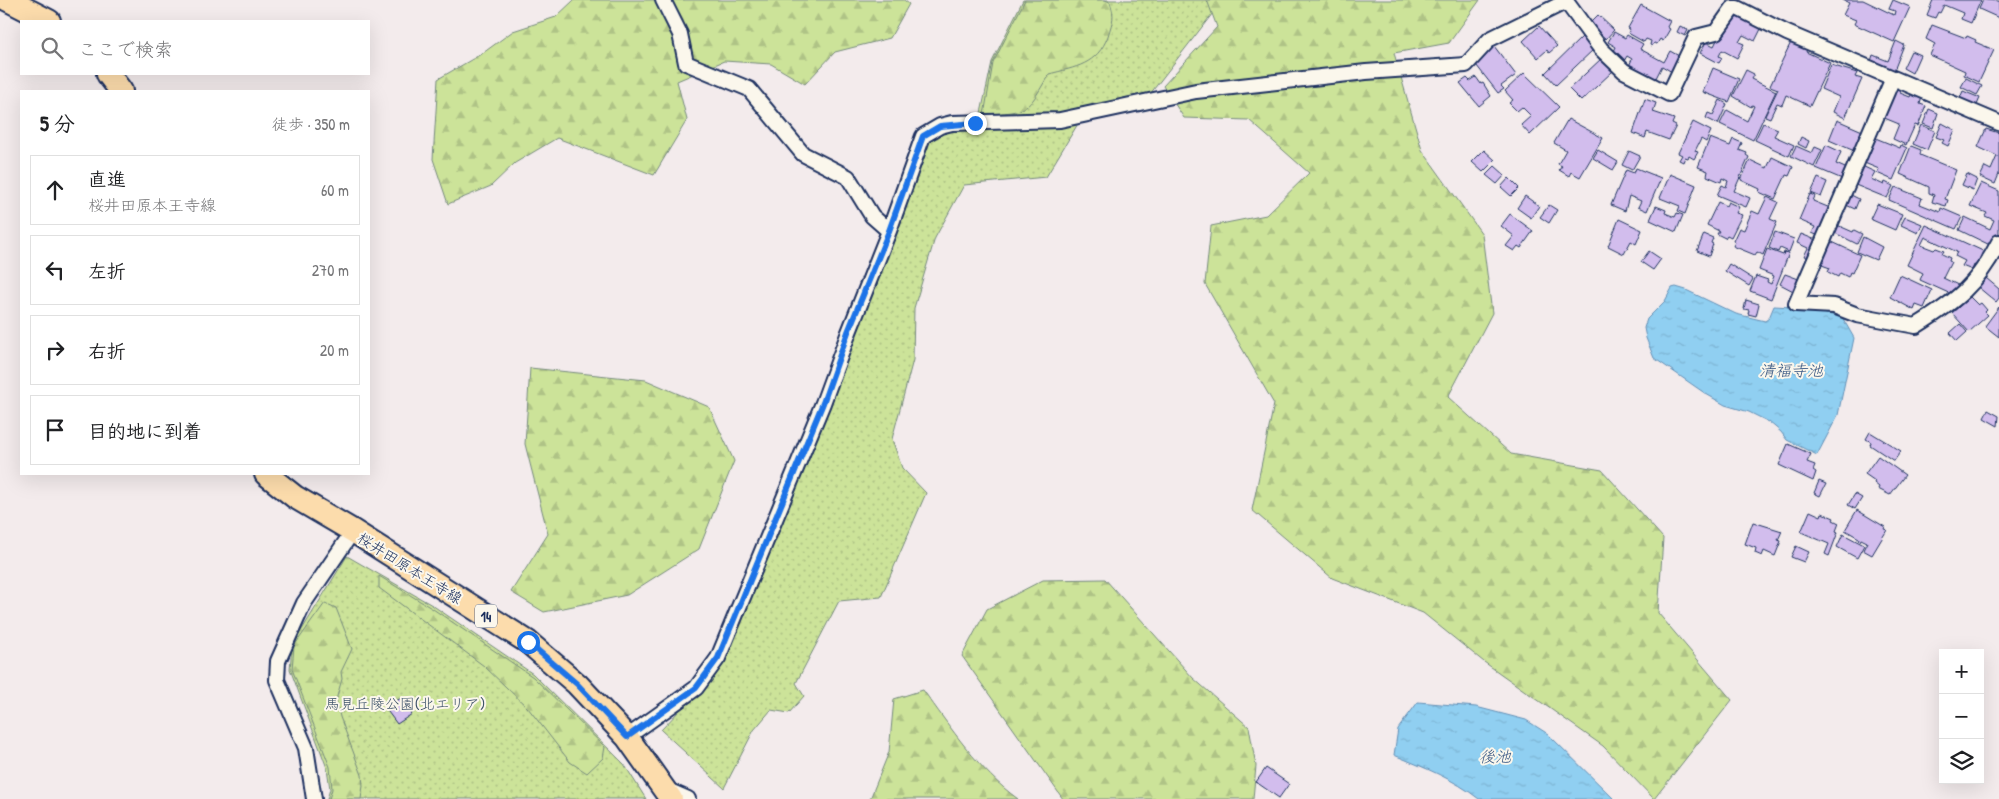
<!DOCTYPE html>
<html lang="ja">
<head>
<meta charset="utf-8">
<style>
  :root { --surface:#fff; --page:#f6f6f6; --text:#202124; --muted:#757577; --line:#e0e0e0 }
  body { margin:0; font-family:"Patrick Hand","Klee One",sans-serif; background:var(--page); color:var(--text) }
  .controls { position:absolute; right:15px; bottom:15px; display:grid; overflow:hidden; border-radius:0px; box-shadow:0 5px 20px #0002 }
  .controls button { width:45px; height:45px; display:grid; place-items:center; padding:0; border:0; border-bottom:1px solid var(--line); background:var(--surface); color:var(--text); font:25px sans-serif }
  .stop { position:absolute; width:15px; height:15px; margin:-11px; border:4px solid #1a73e8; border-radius:50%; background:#fff }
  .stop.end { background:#1a73e8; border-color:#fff; box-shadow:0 1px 5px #0008 }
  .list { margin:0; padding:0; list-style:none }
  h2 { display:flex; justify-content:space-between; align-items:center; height:65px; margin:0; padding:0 20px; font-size:21px }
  h2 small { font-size:16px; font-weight:400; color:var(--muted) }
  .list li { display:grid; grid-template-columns:32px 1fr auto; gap:15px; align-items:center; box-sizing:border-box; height:70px; margin:0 10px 10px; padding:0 10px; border:1px solid var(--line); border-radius:0px }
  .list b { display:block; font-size:19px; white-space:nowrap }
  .list p { margin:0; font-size:16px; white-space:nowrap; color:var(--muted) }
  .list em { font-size:16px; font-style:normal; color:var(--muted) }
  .icon { flex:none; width:28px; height:28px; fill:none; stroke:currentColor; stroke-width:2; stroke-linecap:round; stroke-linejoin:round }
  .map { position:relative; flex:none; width:1999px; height:799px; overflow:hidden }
  .search { position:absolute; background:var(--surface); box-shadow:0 5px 20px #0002; left:20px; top:20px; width:350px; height:55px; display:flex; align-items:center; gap:12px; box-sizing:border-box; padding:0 18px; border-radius:0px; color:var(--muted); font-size:19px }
  .panel { position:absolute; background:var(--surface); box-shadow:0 5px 20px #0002; left:20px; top:90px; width:350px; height:385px; border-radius:0px }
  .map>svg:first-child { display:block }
</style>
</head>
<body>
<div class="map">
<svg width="1999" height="799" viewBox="0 0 1999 799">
  <defs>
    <pattern id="green-dots" width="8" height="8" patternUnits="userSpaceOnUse" patternTransform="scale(1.25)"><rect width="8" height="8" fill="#cce399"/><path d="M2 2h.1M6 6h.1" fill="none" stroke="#afc386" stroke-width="1.8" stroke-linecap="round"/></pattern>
    <pattern id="forest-firs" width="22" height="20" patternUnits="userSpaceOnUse" patternTransform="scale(1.25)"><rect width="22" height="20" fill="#cce399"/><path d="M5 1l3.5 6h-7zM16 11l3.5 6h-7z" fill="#afc386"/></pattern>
    <pattern id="water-ripples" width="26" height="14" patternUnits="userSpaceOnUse" patternTransform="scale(1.25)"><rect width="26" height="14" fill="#90cff1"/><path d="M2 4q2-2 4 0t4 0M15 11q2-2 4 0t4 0" fill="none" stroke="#7cb2d1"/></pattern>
  </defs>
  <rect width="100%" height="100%" fill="#f3ebec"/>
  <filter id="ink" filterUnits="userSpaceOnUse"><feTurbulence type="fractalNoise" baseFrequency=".02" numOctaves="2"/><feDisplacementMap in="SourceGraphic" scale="10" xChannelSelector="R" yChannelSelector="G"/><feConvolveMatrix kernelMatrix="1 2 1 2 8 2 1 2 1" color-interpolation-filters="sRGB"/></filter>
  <g filter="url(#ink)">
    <path fill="url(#green-dots)" stroke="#74897c" d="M 1023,0 L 1223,0 L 1150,94 L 1088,107 L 1046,177 L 964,185 L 935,238 L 914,308 L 913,360 L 892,439 L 902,468 L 926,493 L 881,597 L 839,601 L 796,683 L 804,696 L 789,713 L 771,710 L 754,730 L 724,788 L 661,730 L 680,710 L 701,694 L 720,667 L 740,622 L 927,140 L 941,130 L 978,127 L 992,62 Z
      M 347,556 L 432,605 L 533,674 L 624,764 L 646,799 L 327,799 L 330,789 L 327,768 L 290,669 L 292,646 Z"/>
    <path fill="url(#forest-firs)" stroke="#74897c" d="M 574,0 L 904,0 L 909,4 L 890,38 L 835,52 L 805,84 L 771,64 L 724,61 L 677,81 L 687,120 L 654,175 L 557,138 L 515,163 L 491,186 L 448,204 L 433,159 L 438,79 L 483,53 L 513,31 L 556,17 Z
      M 1025,0 L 1105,0 L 1110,2 C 1115,18 1113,19 1108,36 C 1097,65 1076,67 1049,74 C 1026,114 1029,110 984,115 L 993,63 Z
      M 1207,0 L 1480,0 L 1449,43 L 1394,53 L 1422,150 L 1482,234 L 1492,313 L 1448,397 L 1511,454 L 1602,470 L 1663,538 L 1658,613 L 1732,700 L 1654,799 L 1603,746 L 1484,662 L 1423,613 L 1332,578 L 1252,510 L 1274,404 L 1205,284 L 1211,226 L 1266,215 L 1309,173 L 1249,120 L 1184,118 L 1163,86 L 1217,27 Z
      M 530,368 L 646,380 L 709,407 L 734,461 L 699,549 L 627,595 L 544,612 L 511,592 L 548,534 L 525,444 Z
      M 379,576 L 433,609 L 533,677 L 605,747 L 603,758 L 587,773 L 570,762 L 528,708 L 484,666 L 379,588 Z
      M 1105,579 L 1193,678 L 1249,727 L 1256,766 L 1253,799 L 1063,799 L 962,656 L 987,609 L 1043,580 Z
      M 325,603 L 336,608 L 352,649 L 341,672 L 342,679 L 336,700 L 340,717 L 362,775 L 363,786 L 361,799 L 329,799 L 332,789 L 330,767 L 292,669 L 294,646 Z
      M 923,690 C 951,728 979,771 1018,799 L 870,799 L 889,752 L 894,699 Z"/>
    <path fill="url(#water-ripples)" stroke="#618fb6" d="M 1676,287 L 1686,290 L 1736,314 L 1765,321 L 1769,318 L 1774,306 L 1792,307 L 1842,317 L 1854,338 L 1838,415 L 1817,455 L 1787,440 L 1781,432 L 1769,422 L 1749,412 L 1725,405 L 1706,394 L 1654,358 L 1646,338 L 1644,328 L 1647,319 L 1665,301 L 1672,288 Z
      M 1418,702 L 1476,707 L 1526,720 L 1548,734 L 1614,799 L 1479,799 C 1454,779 1423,767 1394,755 L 1398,729 Z"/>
    <path fill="#d2bded" stroke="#1b2f5e" d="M 1843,0 L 1863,0 L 1894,15 L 1895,11 L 1889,9 L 1893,0 L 1910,7 L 1894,42 L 1854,24 L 1856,20 L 1843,15 L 1849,3 Z
      M 1933,0 L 1981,0 L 1971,23 L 1961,19 L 1963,13 L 1944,5 L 1940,13 L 1938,12 L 1935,18 L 1927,15 Z
      M 1983,0 L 1999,1 L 1999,18 L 1979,9 Z
      M 1641,5 L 1670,21 L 1667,27 L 1670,29 L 1663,41 L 1660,39 L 1657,44 L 1654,43 L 1652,46 L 1650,45 L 1651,41 L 1646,39 L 1644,42 L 1628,33 L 1630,29 L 1628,28 Z
      M 1733,13 L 1762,27 L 1755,41 L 1743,35 L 1739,42 L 1744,44 L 1737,58 L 1722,50 L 1719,56 L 1722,58 L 1719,63 L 1700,53 L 1706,42 L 1714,46 L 1719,36 L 1721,37 Z
      M 1598,15 L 1614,30 L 1606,39 L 1589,24 Z
      M 1932,25 L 1966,38 L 1967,36 L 1976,40 L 1975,42 L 1994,50 L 1979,82 L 1964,75 L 1965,71 L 1930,55 L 1935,44 L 1926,39 Z
      M 1539,26 L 1557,46 L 1549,53 L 1547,50 L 1538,58 L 1523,41 Z
      M 1680,26 L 1688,30 L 1685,36 L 1677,32 Z
      M 1614,32 L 1625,38 L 1627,35 L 1643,44 L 1640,49 L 1664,62 L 1670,51 L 1679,56 L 1672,72 L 1662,66 L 1655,80 L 1631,69 L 1632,67 L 1629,66 L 1632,59 L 1627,56 L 1624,61 L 1612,55 L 1616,47 L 1608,42 Z
      M 1582,37 L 1594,49 L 1556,85 L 1545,73 Z
      M 1793,38 L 1809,45 L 1806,52 L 1830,63 L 1810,106 L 1786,95 L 1782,105 L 1777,103 L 1770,118 L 1765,116 L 1778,89 L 1770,86 Z
      M 1896,41 L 1904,45 L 1893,73 L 1870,64 L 1873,55 L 1888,61 Z
      M 1494,46 L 1516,75 L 1501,86 L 1504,89 L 1498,93 L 1473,61 Z
      M 1911,51 L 1920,55 L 1912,73 L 1903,68 Z
      M 1602,58 L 1613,71 L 1581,101 L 1569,89 Z
      M 1831,65 L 1857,73 L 1855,77 L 1862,79 L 1845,118 L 1833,112 L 1839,97 L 1821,89 Z
      M 1713,68 L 1739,79 L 1729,102 L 1703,92 Z
      M 1746,70 L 1754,74 L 1751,79 L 1776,91 L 1753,140 L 1720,124 L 1727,110 L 1747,121 L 1754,106 L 1752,105 L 1751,107 L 1733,96 Z
      M 1524,73 L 1559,107 L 1530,135 L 1521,125 L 1531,116 L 1522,107 L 1517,111 L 1509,103 L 1513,100 L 1505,91 Z
      M 1476,77 L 1481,84 L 1483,83 L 1491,96 L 1479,106 L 1460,83 L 1467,78 L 1470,81 Z
      M 1966,78 L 1982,86 L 1977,95 L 1961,87 Z
      M 1896,84 L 1902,87 L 1900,93 L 1910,97 L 1912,93 L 1922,97 L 1920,104 L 1926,106 L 1918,126 L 1915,125 L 1906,145 L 1893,139 L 1899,124 L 1882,117 Z
      M 1963,91 L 1980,98 L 1977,105 L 1960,98 Z
      M 1645,99 L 1656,103 L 1653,112 L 1674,119 L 1672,124 L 1676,126 L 1669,140 L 1647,132 L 1645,138 L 1633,133 Z
      M 1720,100 L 1727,104 L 1718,124 L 1706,118 L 1708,113 L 1713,115 Z
      M 1929,109 L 1938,113 L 1933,128 L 1923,124 Z
      M 1568,119 L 1603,138 L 1580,177 L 1571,172 L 1569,176 L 1559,170 L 1562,166 L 1558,164 L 1566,150 L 1554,143 Z
      M 1837,120 L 1867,133 L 1859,153 L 1829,140 Z
      M 1693,122 L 1711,131 L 1706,142 L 1701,139 L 1695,151 L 1698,152 L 1694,159 L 1689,156 L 1688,158 L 1685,157 L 1683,162 L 1679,160 L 1682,155 L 1678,153 Z
      M 1763,123 L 1778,129 L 1774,136 L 1794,145 L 1789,156 L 1755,140 Z
      M 1942,123 L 1955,130 L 1948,146 L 1942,143 L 1944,140 L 1936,137 Z
      M 1921,125 L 1935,131 L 1927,150 L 1913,144 Z
      M 1986,129 L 1999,133 L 1999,174 L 1995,184 L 1980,177 L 1985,167 L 1991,170 L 1997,156 L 1978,147 Z
      M 1801,137 L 1809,141 L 1806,148 L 1798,144 Z
      M 1873,137 L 1900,148 L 1901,145 L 1907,148 L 1893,180 L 1877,173 L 1879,169 L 1862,162 Z
      M 1710,138 L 1730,146 L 1733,139 L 1742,143 L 1739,150 L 1747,153 L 1746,155 L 1749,157 L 1734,191 L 1750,198 L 1746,207 L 1717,195 L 1722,185 L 1726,187 L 1728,181 L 1722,178 L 1721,182 L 1707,176 L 1708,171 L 1698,167 Z
      M 1826,145 L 1841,152 L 1836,164 L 1852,171 L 1847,181 L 1816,168 Z
      M 1796,146 L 1812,153 L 1815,147 L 1822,150 L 1814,167 L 1791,156 Z
      M 1911,146 L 1921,150 L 1920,155 L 1956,170 L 1945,199 L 1948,200 L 1946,206 L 1932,202 L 1934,195 L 1929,193 L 1929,187 L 1900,174 Z
      M 1484,150 L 1495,160 L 1483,172 L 1472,162 Z
      M 1598,150 L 1618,162 L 1613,170 L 1593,158 Z
      M 1629,151 L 1640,156 L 1632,170 L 1622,165 Z
      M 1772,157 L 1793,167 L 1789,176 L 1786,175 L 1775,199 L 1759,192 L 1760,189 L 1741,180 L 1750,160 L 1767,168 Z
      M 1495,166 L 1505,175 L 1497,184 L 1486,175 Z
      M 1862,166 L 1875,172 L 1871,179 L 1884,185 L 1885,182 L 1893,186 L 1887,198 L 1853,184 Z
      M 1636,168 L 1661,178 L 1647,211 L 1638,207 L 1641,201 L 1629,196 L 1625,211 L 1611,205 L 1626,170 L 1634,173 Z
      M 1670,174 L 1696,185 L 1685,214 L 1678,211 L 1680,206 L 1660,198 Z
      M 1967,174 L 1977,179 L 1973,190 L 1962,185 Z
      M 1509,178 L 1519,188 L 1511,196 L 1501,187 Z
      M 1818,178 L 1827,182 L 1821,197 L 1811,193 Z
      M 1981,183 L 1999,191 L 1999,237 L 1994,247 L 1959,230 L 1965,217 L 1990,229 L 1994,220 L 1985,216 L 1987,213 L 1970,206 Z
      M 1895,187 L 1922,198 L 1920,204 L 1940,212 L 1941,208 L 1962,217 L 1956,229 L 1889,200 Z
      M 1810,194 L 1815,196 L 1813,201 L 1835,210 L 1821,237 L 1812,233 L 1815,227 L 1799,220 Z
      M 1851,195 L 1859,199 L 1855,209 L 1846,205 Z
      M 1525,196 L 1539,206 L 1531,218 L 1517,208 Z
      M 1767,197 L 1778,202 L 1770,219 L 1777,222 L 1763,255 L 1757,252 L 1755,255 L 1733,246 L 1735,242 L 1733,241 L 1739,228 L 1744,230 L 1752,211 L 1759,214 Z
      M 1718,202 L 1726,206 L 1728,202 L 1739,207 L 1736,213 L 1742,215 L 1731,237 L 1727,235 L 1725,238 L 1717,234 L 1719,231 L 1707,225 Z
      M 1877,204 L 1902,214 L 1895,230 L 1870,219 Z
      M 1549,205 L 1557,210 L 1549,223 L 1540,217 Z
      M 1656,206 L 1666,210 L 1665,213 L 1675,217 L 1677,213 L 1683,215 L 1676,232 L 1650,220 Z
      M 1510,214 L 1533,231 L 1521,248 L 1518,246 L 1514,251 L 1506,246 L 1514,236 L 1501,226 Z
      M 1905,217 L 1922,224 L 1918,233 L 1901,225 Z
      M 1619,219 L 1642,230 L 1636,244 L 1631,241 L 1624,254 L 1608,246 Z
      M 1837,225 L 1853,232 L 1854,230 L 1862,234 L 1857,244 L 1833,232 Z
      M 1926,225 L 1983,251 L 1976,266 L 1974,265 L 1972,270 L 1962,266 L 1965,261 L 1955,256 L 1957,252 L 1925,237 L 1921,245 L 1934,250 L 1936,248 L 1944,251 L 1942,254 L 1950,258 L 1949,261 L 1951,262 L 1943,278 L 1958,285 L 1953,295 L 1920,280 L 1923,273 L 1907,265 Z
      M 1775,232 L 1794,239 L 1789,252 L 1780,248 L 1778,252 L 1769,248 Z
      M 1704,234 L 1713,238 L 1711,243 L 1713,244 L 1709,256 L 1697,251 Z
      M 1801,234 L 1821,242 L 1814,260 L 1804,256 L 1808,248 L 1797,243 Z
      M 1863,237 L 1882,247 L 1876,260 L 1857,252 Z
      M 1830,241 L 1860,255 L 1852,273 L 1850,272 L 1848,277 L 1840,273 L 1838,277 L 1828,272 L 1830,268 L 1819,264 Z
      M 1767,249 L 1783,255 L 1784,252 L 1789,253 L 1771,299 L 1750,291 L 1756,276 L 1768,280 L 1767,282 L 1771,284 L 1774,276 L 1759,270 Z
      M 1649,251 L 1661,259 L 1653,270 L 1641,262 Z
      M 1729,264 L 1753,279 L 1749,286 L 1725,271 Z
      M 1785,274 L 1804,281 L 1799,294 L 1780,284 Z
      M 1900,275 L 1932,290 L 1924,308 L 1916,305 L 1914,310 L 1890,297 Z
      M 1986,278 L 1999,289 L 1999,298 L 1996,302 L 1978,287 Z
      M 1970,297 L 1978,305 L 1981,303 L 1987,310 L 1985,312 L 1988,315 L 1969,332 L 1952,313 Z
      M 1746,300 L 1759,304 L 1756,316 L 1748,314 L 1749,310 L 1744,309 Z
      M 1999,307 L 1999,337 L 1985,326 Z
      M 1960,324 L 1967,332 L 1957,341 L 1950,333 Z
      M 1988,410 L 1999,416 L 1998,426 L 1984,418 Z
      M 1870,432 L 1901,451 L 1894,461 L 1870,445 L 1871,442 L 1866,439 Z
      M 1788,444 L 1811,454 L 1807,462 L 1815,465 L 1813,470 L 1816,472 L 1813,481 L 1779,465 Z
      M 1878,456 L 1905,475 L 1890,495 L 1878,489 L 1879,487 L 1874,483 L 1875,481 L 1865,474 Z
      M 1819,481 L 1826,484 L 1820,496 L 1814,493 Z
      M 1855,494 L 1862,498 L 1855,509 L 1848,505 Z
      M 1857,510 L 1885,527 L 1884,529 L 1887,530 L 1872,555 L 1863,550 L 1867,542 L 1861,539 L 1860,541 L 1858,540 L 1859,538 L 1845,530 Z
      M 1810,511 L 1821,516 L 1822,513 L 1834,518 L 1833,520 L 1839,523 L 1836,531 L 1838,532 L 1829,556 L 1825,554 L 1829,544 L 1801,532 Z
      M 1753,522 L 1782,531 L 1778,540 L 1781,541 L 1775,556 L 1764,551 L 1762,556 L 1755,553 L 1756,548 L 1745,544 Z
      M 1843,534 L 1864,545 L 1857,558 L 1837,547 Z
      M 1796,546 L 1809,552 L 1804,562 L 1791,557 Z
      M 401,698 L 412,714 L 397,724 L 385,708 Z
      M 1266,768 L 1289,784 L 1279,798 L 1256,782 Z"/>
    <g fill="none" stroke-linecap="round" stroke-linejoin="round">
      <defs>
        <path id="street" d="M 663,0 L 680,34 L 686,63 L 749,89 L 803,154 L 848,177 L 872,216 L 889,231
          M 1565,0 L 1601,49 L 1624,71 L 1669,94 L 1696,37 L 1716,32 L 1733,8 L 1737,8 L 1787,33 L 1999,123
          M 1893,78 L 1796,304 L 1834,306 L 1857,315 L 1916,326 C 1955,302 1978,284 1999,242
          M 627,737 L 696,688 L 718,658 L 823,403 L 849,332 L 889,231 L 923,136 L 940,126 L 952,123 L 1060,120 L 1196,91 L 1366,72 L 1466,65 L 1490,39 L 1565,2
          M 665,789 L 688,799
          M 314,799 L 306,748 L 277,680 L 278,661 L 304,603 L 353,531"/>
        <path id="primary" d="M 8,0 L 49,21
          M 108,74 L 121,91
          M 266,474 L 295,497 L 353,531 L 528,642 L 577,684 L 627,737 L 671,799"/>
      </defs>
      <use href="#street" stroke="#1b2f5e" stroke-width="18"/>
      <use href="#primary" stroke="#1b2f5e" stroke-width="26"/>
      <use href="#street" stroke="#fbf7ec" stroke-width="14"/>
      <use href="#primary" stroke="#fcdcac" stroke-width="22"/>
    </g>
  </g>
  <g fill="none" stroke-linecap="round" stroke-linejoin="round" filter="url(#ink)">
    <path stroke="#1a73e8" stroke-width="6" d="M 528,642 L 577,684 L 627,737 L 696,688 L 718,658 L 823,403 L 848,332 L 889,231 L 923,136 L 940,126 L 975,123"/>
  </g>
  <g text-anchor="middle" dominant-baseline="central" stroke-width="4" stroke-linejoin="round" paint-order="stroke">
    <rect fill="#fbf7ec" stroke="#5e6b89" stroke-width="1" x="475" y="604.5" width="22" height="23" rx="4"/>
    <g font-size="14" font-weight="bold" fill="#1b2f5e">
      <text x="486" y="616">14</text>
    </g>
    <g font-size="15" fill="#1b2f5e" stroke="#fbf7ec">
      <text transform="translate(410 568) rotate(32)">桜井田原本王寺線</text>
    </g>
    <g font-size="15" fill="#3e536a" stroke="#fbf7ec">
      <text x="405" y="703">馬見丘陵公園(北エリア)</text>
    </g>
    <g font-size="16" font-style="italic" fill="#385783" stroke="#fbf7ec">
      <text x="1791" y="370">清福寺池</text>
      <text x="1495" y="756">後池</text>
    </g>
  </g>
</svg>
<div class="controls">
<button>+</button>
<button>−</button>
<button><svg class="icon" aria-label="layers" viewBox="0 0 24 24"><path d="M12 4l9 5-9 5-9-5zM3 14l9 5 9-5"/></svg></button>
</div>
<div class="stop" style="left:528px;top:642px"></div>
<div class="stop end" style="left:975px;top:123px"></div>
<div class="search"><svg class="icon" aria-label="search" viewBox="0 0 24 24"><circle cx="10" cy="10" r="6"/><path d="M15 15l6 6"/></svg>ここで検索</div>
<section class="panel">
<h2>5 分<small>徒歩 · 350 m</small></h2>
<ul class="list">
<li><svg class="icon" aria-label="ahead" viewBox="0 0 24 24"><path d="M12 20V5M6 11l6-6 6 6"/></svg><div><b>直進</b><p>桜井田原本王寺線</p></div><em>60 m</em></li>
<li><svg class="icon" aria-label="left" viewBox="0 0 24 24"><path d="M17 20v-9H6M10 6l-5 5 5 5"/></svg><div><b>左折</b></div><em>270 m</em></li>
<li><svg class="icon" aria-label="right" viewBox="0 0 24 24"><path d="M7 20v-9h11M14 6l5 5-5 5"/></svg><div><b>右折</b></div><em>20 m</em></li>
<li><svg class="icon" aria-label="arrive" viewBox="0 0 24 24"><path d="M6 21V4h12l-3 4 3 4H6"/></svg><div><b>目的地に到着</b></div></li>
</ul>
</section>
</div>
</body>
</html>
